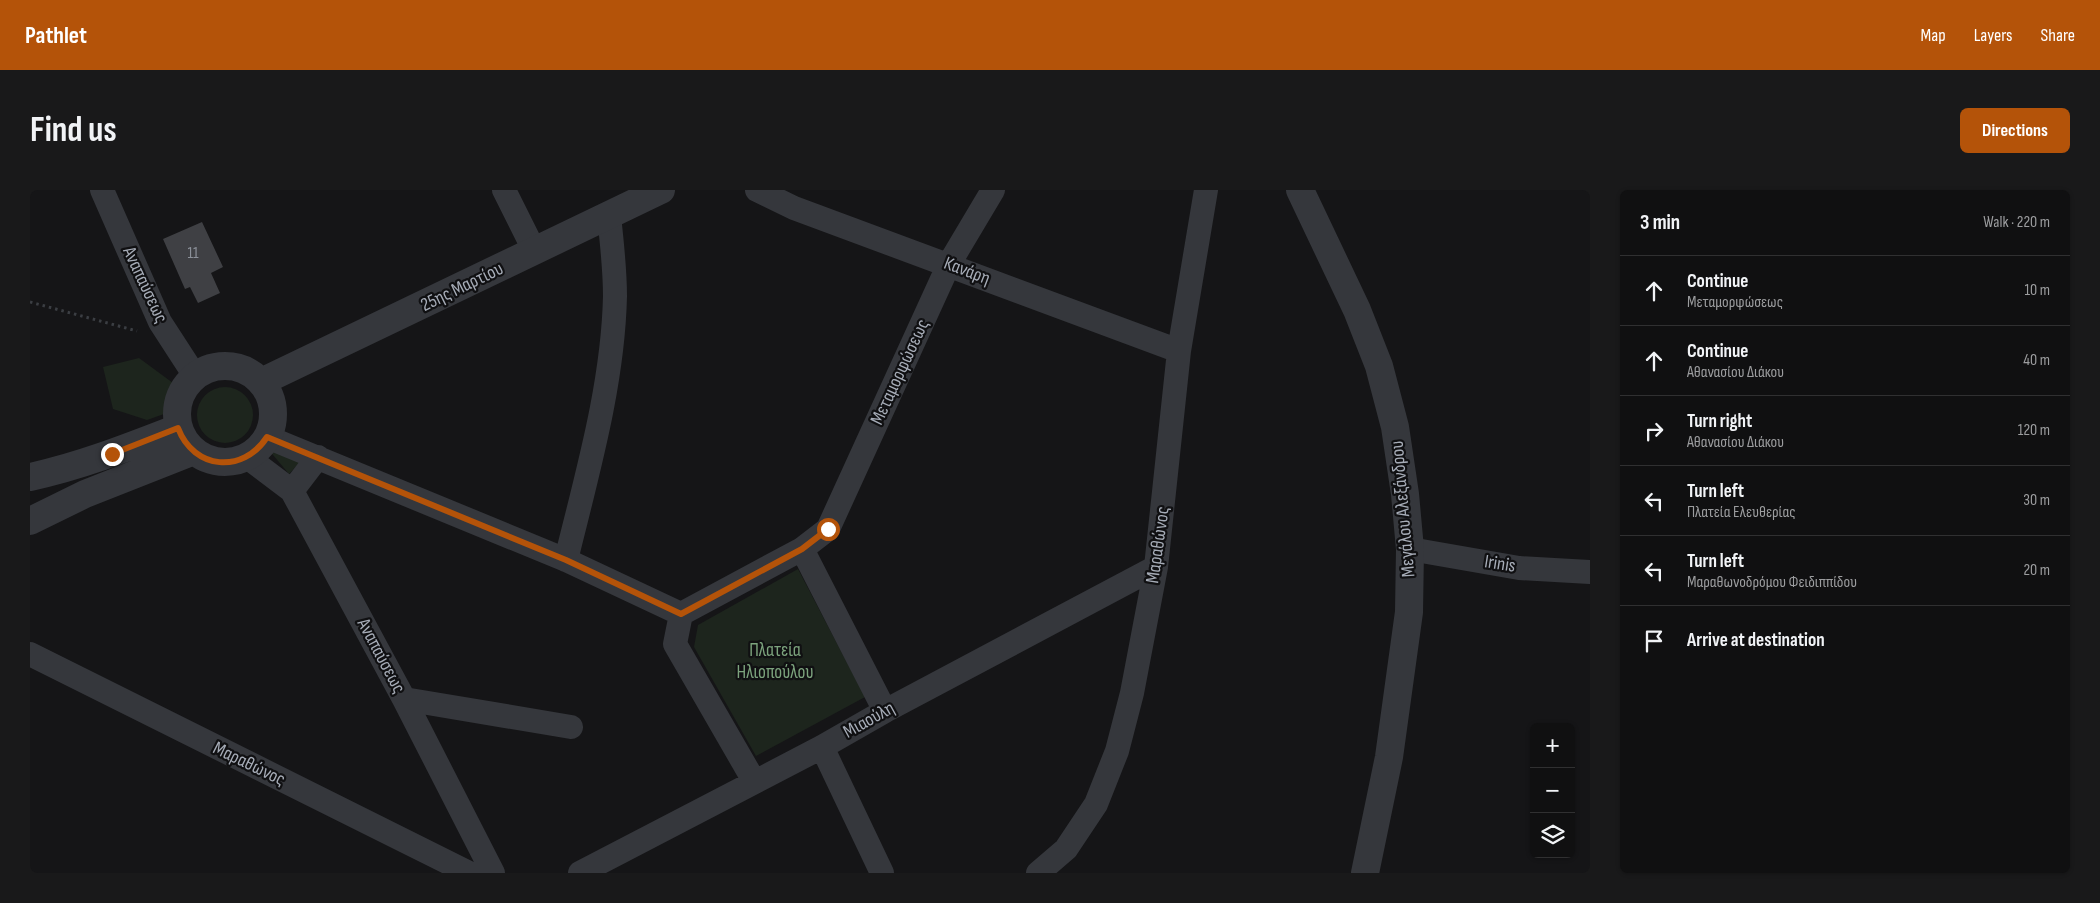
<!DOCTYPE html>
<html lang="en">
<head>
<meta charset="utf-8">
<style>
  :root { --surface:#101011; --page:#19191a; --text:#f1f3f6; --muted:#9c9d9f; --line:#303031; --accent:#b45309 }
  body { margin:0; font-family:"Sofia Sans Condensed",sans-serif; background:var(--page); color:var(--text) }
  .controls { position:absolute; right:15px; bottom:15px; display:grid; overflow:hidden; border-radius:8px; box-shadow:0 1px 4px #0004 }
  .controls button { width:45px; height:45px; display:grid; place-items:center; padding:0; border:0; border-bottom:1px solid var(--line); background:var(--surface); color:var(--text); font:25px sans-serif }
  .stop { position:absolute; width:15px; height:15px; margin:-11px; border:4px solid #b45309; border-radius:50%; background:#fff }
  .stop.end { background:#b45309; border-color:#fff; box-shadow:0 1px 5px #0008 }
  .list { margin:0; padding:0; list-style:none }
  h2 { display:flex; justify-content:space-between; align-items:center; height:65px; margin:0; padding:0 20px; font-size:21px }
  h2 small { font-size:16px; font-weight:400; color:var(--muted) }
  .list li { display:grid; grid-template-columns:32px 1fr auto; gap:15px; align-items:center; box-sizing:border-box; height:70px; padding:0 20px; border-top:1px solid var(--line) }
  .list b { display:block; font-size:19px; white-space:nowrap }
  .list p { margin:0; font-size:16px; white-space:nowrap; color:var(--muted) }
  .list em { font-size:16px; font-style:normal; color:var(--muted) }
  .icon { flex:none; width:28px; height:28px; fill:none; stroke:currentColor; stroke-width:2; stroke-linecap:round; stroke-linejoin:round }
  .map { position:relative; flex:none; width:1560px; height:683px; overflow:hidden; border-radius:8px }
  header { display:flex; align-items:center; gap:30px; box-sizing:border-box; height:70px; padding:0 25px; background:var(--accent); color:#fff }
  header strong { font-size:24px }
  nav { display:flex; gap:28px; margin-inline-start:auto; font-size:18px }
  .intro { display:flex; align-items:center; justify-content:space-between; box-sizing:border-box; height:120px; padding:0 30px }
  h1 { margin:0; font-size:35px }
  .button { padding:12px 22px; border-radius:8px; background:var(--accent); color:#fff; font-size:18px; font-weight:700 }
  main { display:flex; gap:30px; padding:0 30px }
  aside { flex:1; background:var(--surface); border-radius:8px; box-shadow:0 1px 4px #0004 }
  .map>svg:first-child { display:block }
</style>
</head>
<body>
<header>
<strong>Pathlet</strong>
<nav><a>Map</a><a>Layers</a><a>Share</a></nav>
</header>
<div class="intro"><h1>Find us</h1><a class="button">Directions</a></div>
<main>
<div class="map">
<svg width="1560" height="683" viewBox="0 0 1560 683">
  <rect width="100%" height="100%" fill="#151517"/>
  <path fill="#1d251d" d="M 109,168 L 143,193 L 134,224 L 117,230 L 83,219 L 73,177 Z
    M167 225a28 28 0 1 1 56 0a28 28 0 1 1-56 0Z
    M 238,259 L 270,272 L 259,284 Z
    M 768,379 L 835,507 L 726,566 L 664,457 L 668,435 Z"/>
  <path fill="#3f4044" d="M 172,32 L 193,77 L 181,83 L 190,103 L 168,113 L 160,97 L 155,99 L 133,49 Z"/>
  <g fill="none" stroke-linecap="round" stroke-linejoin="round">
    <path stroke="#3b3e43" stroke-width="3" stroke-dasharray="2.5 4" stroke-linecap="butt" d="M 0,112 L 107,141"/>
    <path stroke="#35373c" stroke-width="24" d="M 72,0 L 130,132 L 165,186
      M 474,0 L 505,62
      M 727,0 L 764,18 L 1149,161
      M 237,247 L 536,370 L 651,424
      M 217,267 L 262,301 L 374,509 L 463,683
      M 262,301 L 288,267
      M 772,359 L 855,521
      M 1380,359 L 1489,378 L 1560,382
      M 536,370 C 557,284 583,195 585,106 C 585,79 582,53 579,26
      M 651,424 L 772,359 L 798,339 L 919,74 L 963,0
      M 651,424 L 645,454 L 724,591
      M 0,464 L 439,683
      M 374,509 L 541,537
      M 792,557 L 852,683
      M 550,683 L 792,557 L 855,521 L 1126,377
      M 1008,683 L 1036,659 L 1066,614 L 1087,561 L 1102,503 L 1126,377 L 1149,161 L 1176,0"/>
    <path stroke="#35373c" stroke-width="28" d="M 1270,0 L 1327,120 L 1349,176 L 1365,237 L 1375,304 L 1380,359 L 1379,422 L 1359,567 L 1335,683
      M147 224a48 48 0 1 1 96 0a48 48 0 1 1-96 0Z
      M 231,192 L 631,0
      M 0,287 C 51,276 99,257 148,238
      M 0,331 L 55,304 L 164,261"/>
  </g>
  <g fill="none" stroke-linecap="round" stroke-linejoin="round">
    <path stroke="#b45309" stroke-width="6" d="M 82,264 L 148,238 C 164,280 213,284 237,247 L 536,370 L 651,424 L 772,359 L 798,339"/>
  </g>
  <g text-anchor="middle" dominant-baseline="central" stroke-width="4.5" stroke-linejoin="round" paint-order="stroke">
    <g font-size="16" fill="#8c919a">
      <text x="163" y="63">11</text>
    </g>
    <g font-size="19" fill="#a6acb7" stroke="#101012">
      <text transform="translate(937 81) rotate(21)">Κανάρη</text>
      <text transform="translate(115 95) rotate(65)">Αναπαύσεως</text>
      <text transform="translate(432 97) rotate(-26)">25ης Μαρτίου</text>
      <text transform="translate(870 182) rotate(-65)">Μεταμορφώσεως</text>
      <text transform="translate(1373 319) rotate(-95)">Μεγάλου Αλεξάνδρου</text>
      <text transform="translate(1128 355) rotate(-82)">Μαραθώνος</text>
      <text transform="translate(1470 374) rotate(9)">Irinis</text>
      <text transform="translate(351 466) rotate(62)">Αναπαύσεως</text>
      <text transform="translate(839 530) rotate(-29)">Μιαούλη</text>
      <text transform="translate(219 574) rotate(26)">Μαραθώνος</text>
    </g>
    <g font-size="19" fill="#7ca37d" stroke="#101012">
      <text x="745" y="460">Πλατεία<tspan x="745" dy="22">Ηλιοπούλου</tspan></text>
    </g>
  </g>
</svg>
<div class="controls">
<button>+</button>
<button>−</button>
<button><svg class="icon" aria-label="layers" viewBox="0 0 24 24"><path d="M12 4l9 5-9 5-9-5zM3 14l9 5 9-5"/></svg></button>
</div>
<div class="stop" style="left:798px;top:339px"></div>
<div class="stop end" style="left:82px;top:264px"></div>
</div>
<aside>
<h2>3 min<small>Walk · 220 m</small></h2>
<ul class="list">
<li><svg class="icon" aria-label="ahead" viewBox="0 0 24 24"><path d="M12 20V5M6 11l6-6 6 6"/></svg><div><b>Continue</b><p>Μεταμορφώσεως</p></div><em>10 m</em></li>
<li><svg class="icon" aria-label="ahead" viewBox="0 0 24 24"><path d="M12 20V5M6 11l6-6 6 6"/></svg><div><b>Continue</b><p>Αθανασίου Διάκου</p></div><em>40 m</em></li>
<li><svg class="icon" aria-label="right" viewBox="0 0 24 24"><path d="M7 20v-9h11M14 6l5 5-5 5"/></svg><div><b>Turn right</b><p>Αθανασίου Διάκου</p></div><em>120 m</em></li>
<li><svg class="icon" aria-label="left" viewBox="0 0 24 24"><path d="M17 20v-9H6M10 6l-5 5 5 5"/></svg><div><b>Turn left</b><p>Πλατεία Ελευθερίας</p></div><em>30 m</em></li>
<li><svg class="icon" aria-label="left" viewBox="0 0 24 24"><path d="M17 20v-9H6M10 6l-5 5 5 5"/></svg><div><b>Turn left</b><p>Μαραθωνοδρόμου Φειδιππίδου</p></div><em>20 m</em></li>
<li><svg class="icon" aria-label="arrive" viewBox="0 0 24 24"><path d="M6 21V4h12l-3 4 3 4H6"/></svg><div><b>Arrive at destination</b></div></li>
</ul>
</aside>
</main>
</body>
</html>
